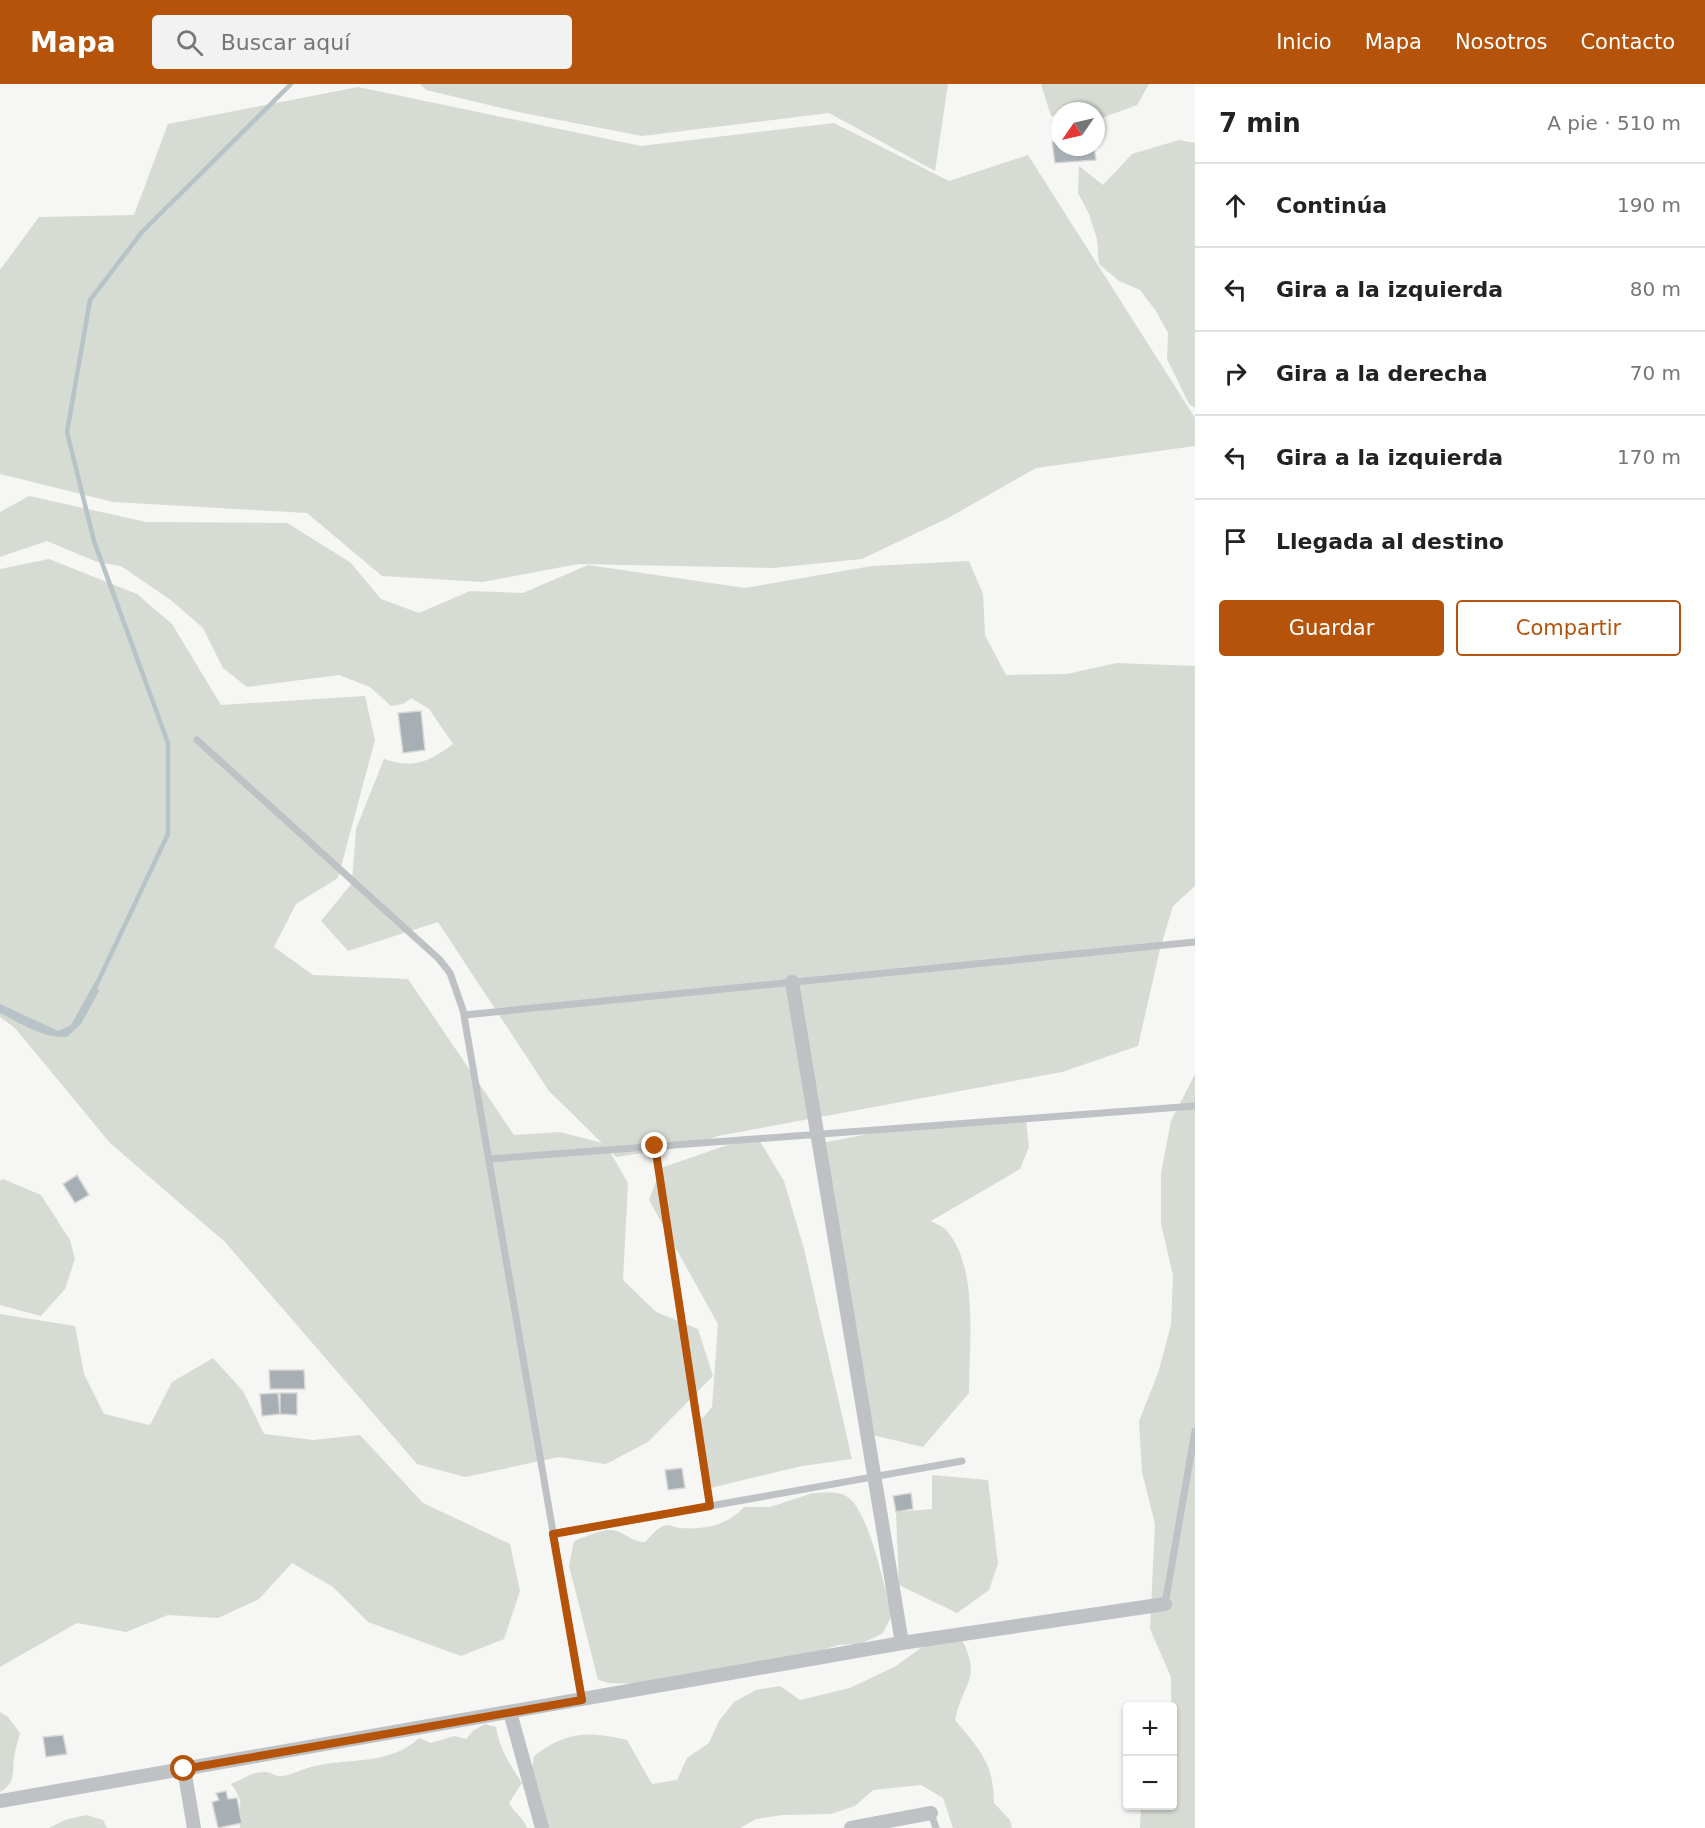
<!DOCTYPE html>
<html lang="es">
<head>
<meta charset="utf-8">
<style>
  :root { --surface:#fff; --page:#f2f2f2; --text:#222; --muted:#767676; --line:#e0e0e0; --accent:#b45309 }
  body { margin:0; font-family:"DejaVu Sans",sans-serif; background:var(--page); color:var(--text) }
  .controls { position:absolute; right:18px; bottom:18px; display:grid; overflow:hidden; border-radius:6px; box-shadow:0 2px 4px #0004 }
  .controls button { width:54px; height:54px; display:grid; place-items:center; padding:0; border:0; border-bottom:2px solid var(--line); background:var(--surface); color:var(--text); font:30px sans-serif }
  .compass { position:absolute; left:1051px; top:18px; width:54px; height:54px; border-radius:50%; background:var(--surface); box-shadow:0 2px 4px #0004; rotate:236deg }
  .stop { position:absolute; width:18px; height:18px; margin:-14px; border:4px solid #b45309; border-radius:50%; background:#fff }
  .stop.end { background:#b45309; border-color:#fff; box-shadow:0 2px 6px #0008 }
  .list { margin:0; padding:0; list-style:none }
  h2 { display:flex; justify-content:space-between; align-items:center; height:78px; margin:0; padding:0 24px; font-size:26px }
  h2 small { font-size:20px; font-weight:400; color:var(--muted) }
  .list li { display:grid; grid-template-columns:39px 1fr auto; gap:18px; align-items:center; box-sizing:border-box; height:84px; padding:0 24px; border-top:2px solid var(--line) }
  .list b { display:block; font-size:22px; white-space:nowrap }
  .list em { font-size:20px; font-style:normal; color:var(--muted) }
  .actions { display:flex; gap:12px; padding:18px 24px }
  .actions a { flex:1; padding:14px 0; border:2px solid var(--accent); border-radius:6px; text-align:center; font-size:21px; color:var(--accent) }
  .actions .main { background:var(--accent); color:#fff }
  .icon { flex:none; width:33px; height:33px; fill:none; stroke:currentColor; stroke-width:2; stroke-linecap:round; stroke-linejoin:round }
  .map { position:relative; flex:none; width:1195px; height:1744px; overflow:hidden }
  header { display:flex; align-items:center; gap:36px; box-sizing:border-box; height:84px; padding:0 30px; background:var(--accent); color:#fff }
  header strong { font-size:28px }
  nav { display:flex; gap:33px; margin-inline-start:auto; font-size:21px }
  .search { width:420px; height:54px; background:var(--page); display:flex; align-items:center; gap:15px; box-sizing:border-box; padding:0 21px; border-radius:6px; color:var(--muted); font-size:22px }
  main { display:flex }
  aside { flex:1; background:var(--surface) }
  .map>svg:first-child { display:block }
</style>
</head>
<body>
<header>
<strong>Mapa</strong>
<div class="search"><svg class="icon" aria-label="search" viewBox="0 0 24 24"><circle cx="10" cy="10" r="6"/><path d="M15 15l6 6"/></svg>Buscar aquí</div>
<nav><a>Inicio</a><a>Mapa</a><a>Nosotros</a><a>Contacto</a></nav>
</header>
<main>
<div class="map">
<svg width="1195" height="1744" viewBox="0 0 1195 1744">
  <rect width="100%" height="100%" fill="#f6f6f4"/>
  <path fill="#d6dbd3" d="M 420,0 L 948,0 L 935,87 L 829,29 L 642,52 L 523,29 L 426,6 Z
    M 1041,0 L 1149,0 L 1137,21 L 1096,36 L 1096,27 L 1060,27 L 1060,33 L 1051,32 Z
    M 358,3 L 641,62 L 834,39 L 949,97 L 1028,71 L 1195,334 L 1195,362 L 1036,384 L 948,434 L 862,475 L 773,484 L 578,480 L 483,498 L 382,492 L 307,429 L 113,418 L 0,390 L 0,186 L 39,133 L 134,131 L 168,40 Z
    M 1179,56 L 1195,59 L 1195,324 L 1189,320 L 1167,275 L 1168,249 L 1156,227 L 1140,206 L 1119,197 L 1099,180 L 1097,155 L 1089,130 L 1078,109 L 1079,82 L 1103,101 L 1132,70 Z
    M 29,412 L 146,438 L 287,439 L 350,478 L 381,515 L 419,529 L 470,507 L 523,509 L 588,481 L 745,504 L 872,482 L 969,477 L 983,510 L 985,551 L 1006,591 L 1067,590 L 1117,579 L 1195,582 L 1195,802 L 1173,822 L 1160,865 L 1138,962 L 1062,988 L 718,1052 L 691,1062 L 616,1073 L 609,1066 L 628,1099 L 623,1196 L 656,1228 L 698,1245 L 713,1292 L 648,1358 L 606,1380 L 559,1373 L 465,1393 L 417,1380 L 225,1158 L 110,1059 L 15,944 L 0,933 L 0,485 L 49,475 L 137,510 L 172,540 L 221,621 L 365,612 L 375,656 L 338,794 L 296,820 L 274,863 L 313,891 L 408,895 L 514,1051 L 560,1048 L 602,1059 L 549,1007 L 438,838 L 348,867 L 321,837 L 352,799 L 356,745 L 384,675 C 413,685 429,678 453,660 L 429,625 L 411,614 L 403,620 L 391,622 L 370,603 L 339,591 L 247,603 L 223,584 L 203,544 L 172,517 L 121,482 L 97,478 L 47,457 L 0,473 L 0,428 Z
    M 1195,990 L 1195,1744 L 1140,1744 L 1141,1722 L 1172,1722 L 1171,1593 L 1150,1545 L 1155,1440 L 1142,1388 L 1139,1337 L 1158,1289 L 1171,1241 L 1173,1191 L 1161,1140 L 1161,1089 L 1171,1037 Z
    M 1026,1036 L 1029,1063 L 1020,1085 L 931,1137 C 936,1140 943,1142 947,1147 C 979,1184 969,1262 969,1309 L 923,1363 L 868,1350 L 822,1059 L 895,1045 Z
    M 756,1051 L 784,1097 L 804,1165 L 852,1375 L 802,1382 L 706,1405 L 695,1343 L 712,1323 L 718,1240 L 649,1116 L 661,1084 Z
    M 3,1095 L 41,1111 L 70,1156 L 75,1175 L 65,1205 L 41,1232 L 0,1221 L 0,1097 Z
    M 0,1230 L 75,1242 L 84,1290 L 104,1330 L 150,1341 L 172,1298 L 213,1274 L 243,1307 L 264,1350 L 313,1356 L 360,1351 L 423,1419 L 510,1460 L 520,1507 L 504,1555 L 461,1572 L 368,1538 L 333,1503 L 292,1479 L 259,1515 L 218,1534 L 168,1531 L 126,1548 L 77,1539 L 0,1583 Z
    M 932,1391 L 988,1396 L 998,1480 L 989,1506 L 957,1529 L 899,1501 L 896,1428 L 932,1425 Z
    M 813,1409 C 824,1409 840,1406 849,1414 C 870,1431 885,1505 892,1532 L 882,1550 L 860,1560 L 838,1561 L 781,1580 L 639,1600 L 609,1599 L 598,1596 L 569,1482 L 574,1457 C 586,1453 605,1443 617,1447 C 628,1451 632,1458 645,1458 C 650,1453 658,1442 667,1441 C 671,1441 676,1444 680,1444 C 705,1446 728,1441 744,1423 L 770,1423 Z
    M 959,1550 C 983,1595 965,1593 955,1636 C 981,1668 993,1677 994,1719 L 1010,1736 L 1012,1744 L 953,1744 L 943,1714 L 921,1701 L 873,1706 L 855,1722 L 831,1730 L 782,1731 L 756,1735 L 740,1744 L 548,1744 L 530,1697 L 534,1672 C 567,1647 588,1647 627,1656 L 652,1700 L 677,1696 L 687,1674 L 709,1659 L 719,1637 L 734,1618 L 756,1606 L 780,1602 L 800,1616 L 850,1604 L 896,1582 L 936,1553 Z
    M 0,1628 L 8,1633 L 20,1649 C 18,1657 15,1666 14,1674 C 12,1689 16,1699 0,1708 Z
    M 485,1640 L 496,1643 C 499,1664 510,1681 522,1699 L 509,1719 C 514,1729 524,1734 527,1744 L 240,1744 C 238,1724 246,1719 231,1700 C 241,1696 254,1687 266,1688 C 270,1688 275,1692 279,1692 C 292,1692 303,1684 315,1682 C 350,1674 391,1681 419,1654 L 431,1659 L 454,1652 L 466,1655 L 474,1646 Z
    M 86,1731 L 103,1736 L 107,1744 L 49,1744 L 65,1736 Z"/>
  <path fill="#b7c3c7" d="M 95,898 L 99,907 L 81,940 L 67,953 C 42,954 22,940 0,929 L 0,920 L 58,947 L 71,941 Z"/>
  <g fill="none" stroke-linecap="round" stroke-linejoin="round">
    <path stroke="#b7c3c7" stroke-width="4.5" d="M 94,906 L 168,750 L 168,659 L 94,457 L 67,348 L 90,216 L 142,148 L 291,0"/>
  </g>
  <path fill="#a8afb4" stroke="#d8d8d6" stroke-width="1.5" d="M 1060,57 L 1060,63 L 1094,63 L 1096,76 L 1055,79 L 1052,58 Z
    M 421,627 L 425,666 L 403,669 L 398,629 Z
    M 77,1091 L 89,1111 L 75,1119 L 63,1100 Z
    M 269,1286 L 304,1286 L 305,1305 L 270,1305 Z
    M 278,1309 L 280,1330 L 262,1332 L 260,1310 Z
    M 280,1309 L 297,1309 L 297,1331 L 280,1330 Z
    M 682,1384 L 685,1404 L 668,1406 L 665,1386 Z
    M 911,1409 L 913,1425 L 896,1428 L 893,1412 Z
    M 63,1651 L 67,1670 L 46,1673 L 43,1653 Z
    M 226,1707 L 228,1715 L 237,1714 L 242,1739 L 218,1744 L 212,1718 L 219,1716 L 216,1709 Z"/>
  <g fill="none" stroke-linecap="round" stroke-linejoin="round">
    <path stroke="#bec2c5" stroke-width="7" d="M 197,656 L 439,875 L 450,889 L 463,926 L 582,1616
      M 464,931 L 1195,858
      M 655,1062 L 710,1422
      M 489,1075 L 1195,1022
      M 553,1450 L 962,1377
      M 1165,1520 L 1195,1347
      M 931,1729 L 936,1744"/>
    <path stroke="#bec2c5" stroke-width="14" d="M 792,898 L 902,1559
      M 510,1628 L 542,1744
      M 184,1685 L 194,1744
      M 0,1717 L 902,1559 L 1165,1520
      M 851,1744 L 931,1729"/>
  </g>
  <g fill="none" stroke-linecap="round" stroke-linejoin="round">
    <path stroke="#b45309" stroke-width="8" d="M 184,1685 L 582,1616 L 553,1450 L 710,1422 L 655,1062"/>
  </g>
</svg>
<div class="controls">
<button>+</button>
<button>−</button>
</div>
<svg class="compass" viewBox="-18 -18 36 36"><path d="M0-13l5 13h-10z" fill="#e53935"/><path d="M0 13l5-13h-10z" fill="#767676"/></svg>
<div class="stop" style="left:184px;top:1685px"></div>
<div class="stop end" style="left:655px;top:1062px"></div>
</div>
<aside>
<h2>7 min<small>A pie · 510 m</small></h2>
<ul class="list">
<li><svg class="icon" aria-label="ahead" viewBox="0 0 24 24"><path d="M12 20V5M6 11l6-6 6 6"/></svg><div><b>Continúa</b></div><em>190 m</em></li>
<li><svg class="icon" aria-label="left" viewBox="0 0 24 24"><path d="M17 20v-9H6M10 6l-5 5 5 5"/></svg><div><b>Gira a la izquierda</b></div><em>80 m</em></li>
<li><svg class="icon" aria-label="right" viewBox="0 0 24 24"><path d="M7 20v-9h11M14 6l5 5-5 5"/></svg><div><b>Gira a la derecha</b></div><em>70 m</em></li>
<li><svg class="icon" aria-label="left" viewBox="0 0 24 24"><path d="M17 20v-9H6M10 6l-5 5 5 5"/></svg><div><b>Gira a la izquierda</b></div><em>170 m</em></li>
<li><svg class="icon" aria-label="arrive" viewBox="0 0 24 24"><path d="M6 21V4h12l-3 4 3 4H6"/></svg><div><b>Llegada al destino</b></div></li>
</ul>
<div class="actions"><a class="main">Guardar</a><a>Compartir</a></div>
</aside>
</main>
</body>
</html>
